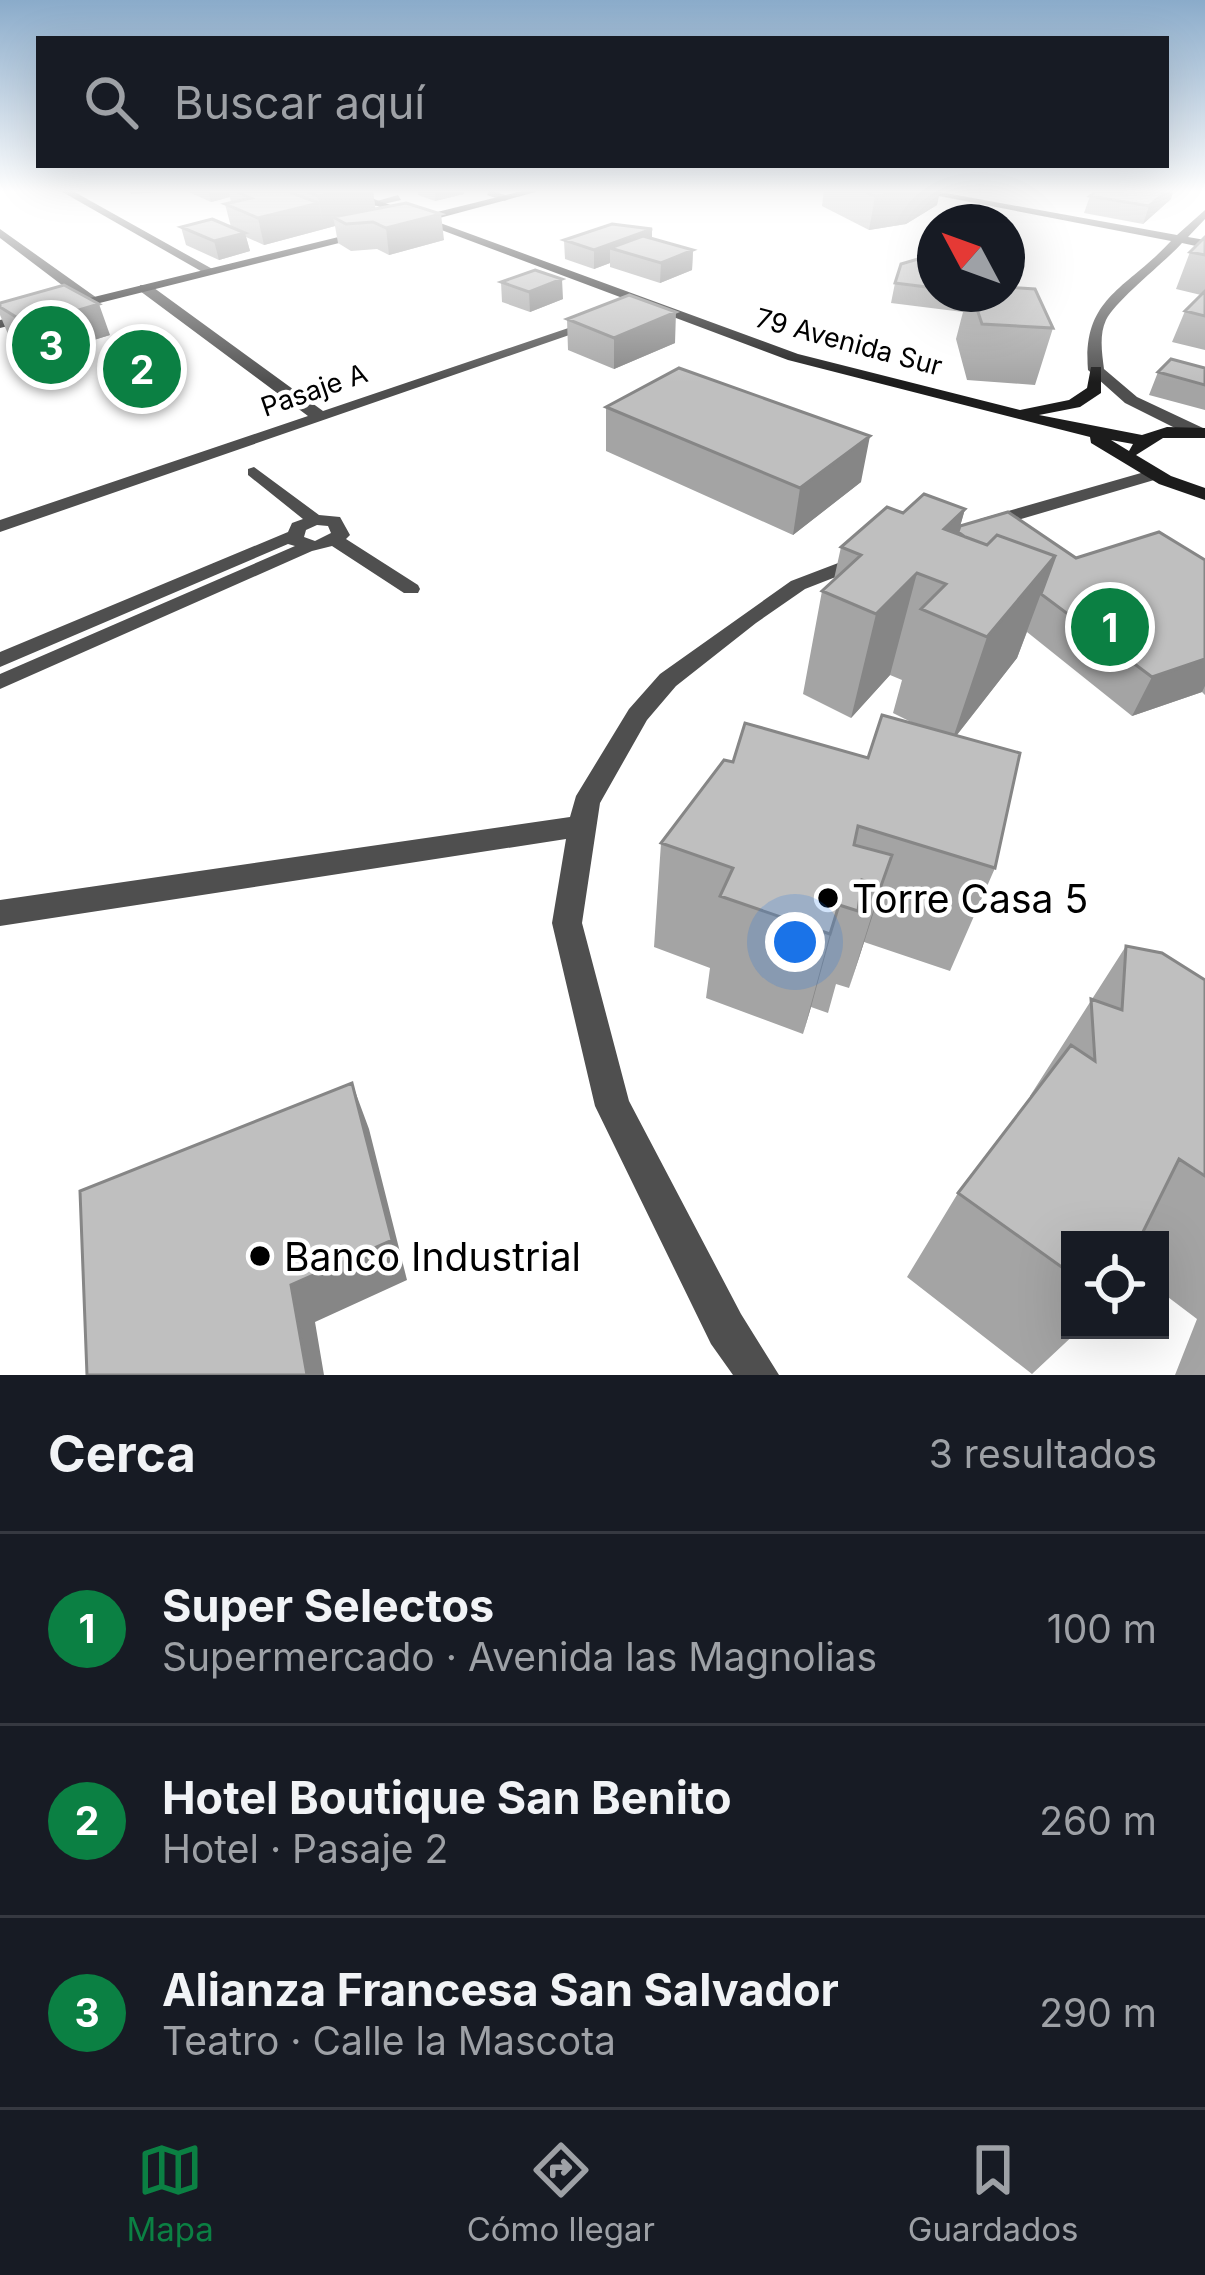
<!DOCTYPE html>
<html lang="es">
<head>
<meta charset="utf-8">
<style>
  :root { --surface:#171b24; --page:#20242c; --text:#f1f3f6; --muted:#9ea1a6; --line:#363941; --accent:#0b8043 }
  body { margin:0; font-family:Inter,sans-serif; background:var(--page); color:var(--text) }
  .controls { position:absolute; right:36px; bottom:36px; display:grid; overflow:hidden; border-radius:0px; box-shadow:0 12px 48px #0002 }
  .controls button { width:108px; height:108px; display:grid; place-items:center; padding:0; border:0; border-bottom:3px solid var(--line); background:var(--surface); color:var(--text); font:60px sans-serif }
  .compass { position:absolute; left:917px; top:204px; width:108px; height:108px; border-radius:50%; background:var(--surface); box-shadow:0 12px 48px #0002; rotate:311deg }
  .you { position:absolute; left:795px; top:942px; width:42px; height:42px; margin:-30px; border:9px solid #fff; border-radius:50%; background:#1a73e8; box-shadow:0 0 0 18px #1a73e833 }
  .badge { display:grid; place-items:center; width:78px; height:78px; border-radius:50%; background:var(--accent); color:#fff; font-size:39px; font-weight:700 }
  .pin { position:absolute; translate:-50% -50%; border:6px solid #fff; box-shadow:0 3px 12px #0006 }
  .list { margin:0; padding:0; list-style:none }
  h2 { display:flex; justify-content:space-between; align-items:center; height:156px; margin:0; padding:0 48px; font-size:51px }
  h2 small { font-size:39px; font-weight:400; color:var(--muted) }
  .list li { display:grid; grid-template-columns:78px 1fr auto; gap:36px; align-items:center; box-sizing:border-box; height:192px; padding:0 48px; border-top:3px solid var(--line) }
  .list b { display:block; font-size:45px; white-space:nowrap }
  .list p { margin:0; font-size:39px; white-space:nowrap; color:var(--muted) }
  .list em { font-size:39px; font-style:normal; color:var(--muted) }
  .icon { flex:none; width:66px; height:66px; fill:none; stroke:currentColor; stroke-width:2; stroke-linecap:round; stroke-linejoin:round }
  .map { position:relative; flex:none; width:1205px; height:1375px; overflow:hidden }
  .search { position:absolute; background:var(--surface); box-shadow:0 12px 48px #0002; left:36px; right:36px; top:36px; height:132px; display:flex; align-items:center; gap:30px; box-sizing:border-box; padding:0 42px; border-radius:0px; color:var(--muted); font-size:45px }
  .sheet { height:732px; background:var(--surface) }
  nav { display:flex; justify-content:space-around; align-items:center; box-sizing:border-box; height:168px; border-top:3px solid var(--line); background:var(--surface); font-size:33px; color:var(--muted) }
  nav a { display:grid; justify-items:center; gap:6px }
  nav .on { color:var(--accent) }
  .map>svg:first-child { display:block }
</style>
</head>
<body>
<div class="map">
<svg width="1205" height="1375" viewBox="0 0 1205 1375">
  <rect width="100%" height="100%" fill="#fff"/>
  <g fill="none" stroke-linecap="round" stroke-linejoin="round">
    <path fill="#4f4f4f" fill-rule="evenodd" d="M 490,190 L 508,196 L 510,198 L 505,201 L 487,195 Z
      M 398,195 L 401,200 L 375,206 L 370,203 Z
      M 254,467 L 319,515 L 340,517 L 350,535 L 346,539 L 418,585 L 420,589 L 418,593 L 404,593 L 332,546 L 312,551 L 0,689 L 0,674 L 295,546 L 288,544 L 0,667 L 0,652 L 288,532 L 292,523 L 303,519 L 248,475 L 248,469 ZM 317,525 L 328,526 L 331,533 L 315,541 L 304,537 L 306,530 Z"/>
    <path fill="#4f4f4f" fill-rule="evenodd" d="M 59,190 L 71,190 L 216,271 L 206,274 Z
      M 908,190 L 929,190 L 1177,235 L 1205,210 L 1205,219 L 1188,237 L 1205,240 L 1205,248 L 1182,243 C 1164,263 1116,300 1106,320 C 1099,335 1102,353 1104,369 L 1137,397 L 1203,428 L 1203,436 L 1191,436 L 1125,403 L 1088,370 C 1082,297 1127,289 1171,241 Z
      M 0,229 L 97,298 L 97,304 L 87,304 L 0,238 Z
      M 140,285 L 150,285 L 323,411 L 589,321 L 601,324 L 0,532 L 0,520 L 308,416 L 140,291 Z
      M 1155,469 L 1164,474 L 1161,478 L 987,529 L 977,523 L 980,519 Z
      M 867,552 L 874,554 L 874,562 L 805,589 L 756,623 L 676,686 L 647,720 L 600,803 L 582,923 L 629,1101 L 741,1314 L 779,1375 L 733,1375 L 711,1344 L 595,1106 L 552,923 L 566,839 L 0,926 L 0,900 L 570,817 L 576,796 L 629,709 L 660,674 L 791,581 Z"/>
    <path fill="#1c1c1c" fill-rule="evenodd" d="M 335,190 L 349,190 L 421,216 L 526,190 L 543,190 L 432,220 L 798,354 L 1020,410 L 1069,400 L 1087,388 L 1091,367 L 1101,367 L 1101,393 L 1080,407 L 1039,415 L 1142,435 L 1167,427 L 1205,428 L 1205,438 L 1163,438 L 1136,455 L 1171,476 L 1205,488 L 1205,500 L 1159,484 L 1091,443 L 1090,437 L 788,360 ZM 1111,440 L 1133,444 L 1129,451 Z
      M 367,230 L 371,235 L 0,328 L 0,320 Z"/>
  </g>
  <path fill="#a4a4a4" d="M 184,190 L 373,190 L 375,208 L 444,240 L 389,255 L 377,249 L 351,251 L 338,243 L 335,226 L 264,245 L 246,237 L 250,251 L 219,260 L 186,245 L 181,227 L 231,227 L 225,204 L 231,202 L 230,197 L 211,202 Z
    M 418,190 L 463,190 L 464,194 L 435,201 L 418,195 Z
    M 824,190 L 940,190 L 937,205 L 906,224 L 869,230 L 822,206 Z
    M 1090,196 L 1171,199 L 1143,224 L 1084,213 Z
    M 652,229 L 652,238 L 693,250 L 692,270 L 660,283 L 610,267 L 610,263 L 594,269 L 565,259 L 564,240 Z
    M 1205,237 L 1205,350 L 1172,342 L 1185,311 L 1201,295 L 1176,289 L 1190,252 Z
    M 935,254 L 935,294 L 1007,294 L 1053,328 L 1035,385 L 967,380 L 956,339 L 963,312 L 891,303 L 895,283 Z
    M 501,282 L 563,299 L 530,312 L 502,302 Z
    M 0,303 L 110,335 L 42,356 L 8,334 L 0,315 Z
    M 567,319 L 675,343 L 614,369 L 568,350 Z
    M 1205,368 L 1205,410 L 1149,395 L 1158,372 Z
    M 606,407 L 861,482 L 793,535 L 606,451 Z
    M 965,509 L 960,526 L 1076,558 L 1205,560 L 1205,695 L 1202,692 L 1132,716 L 1027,632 L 1017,658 L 957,735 L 995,868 L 950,971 L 864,942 L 849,988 L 836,984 L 828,1013 L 811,1007 L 803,1034 L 706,998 L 710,968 L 654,947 L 661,843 L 733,762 L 868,758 L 917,725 L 893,713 L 902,680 L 890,675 L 851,718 L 803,694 L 822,591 L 834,579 L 841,547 L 903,513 Z
    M 1126,946 L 1205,980 L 1205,1375 L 1175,1375 L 1197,1319 L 1160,1291 L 1160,1240 L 1070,1240 L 1070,1330 L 1079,1330 L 1032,1374 L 907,1277 L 958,1193 L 1030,1099 L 1030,1096 Z"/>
  <path fill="#868686" d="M 130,190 L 184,190 L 131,194 Z
    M 208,190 L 228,190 L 230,197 L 211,202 Z
    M 343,190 L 373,190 L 376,215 L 333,217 L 335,226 L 324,229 L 318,196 Z
    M 434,190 L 463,190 L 464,194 L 435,201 Z
    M 914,190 L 940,190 L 937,205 L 906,224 L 869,230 L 875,196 Z
    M 1168,190 L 1174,190 L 1171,199 L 1143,224 L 1149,206 Z
    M 319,203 L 324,229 L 264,245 L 258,218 Z
    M 441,214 L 444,240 L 389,255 L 386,228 Z
    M 652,229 L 652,247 L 610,248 L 610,263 L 594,269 L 594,250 Z
    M 245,233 L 250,251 L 219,260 L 214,241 Z
    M 693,250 L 692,270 L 660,283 L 661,263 Z
    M 562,279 L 563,299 L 530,312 L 529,292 Z
    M 99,304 L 110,335 L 42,356 L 29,325 Z
    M 676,312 L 675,343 L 614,369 L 614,338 Z
    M 870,436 L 861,482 L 793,535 L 800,488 Z
    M 965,509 L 944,583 L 944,529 Z
    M 1055,556 L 1017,658 L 952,741 L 987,637 Z
    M 917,573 L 890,675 L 851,718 L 876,614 Z
    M 1205,659 L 1205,686 L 1202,692 L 1132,716 L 1152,677 Z
    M 892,855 L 859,958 L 849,988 L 881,886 Z
    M 839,905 L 811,1007 L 803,1034 L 830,934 Z
    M 352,1083 L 369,1129 L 407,1280 L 315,1322 L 324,1375 L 307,1375 L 291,1285 Z"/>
  <path fill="#bfbfbf" stroke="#868686" stroke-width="3" d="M 233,190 L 284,190 L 319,203 L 258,218 L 225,204 L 251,198 Z
    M 302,190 L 343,190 L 318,196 Z
    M 861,190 L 914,190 L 875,196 Z
    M 1098,190 L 1168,190 L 1149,206 L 1090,196 Z
    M 406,203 L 441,214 L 386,228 L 373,222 L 346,224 L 333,217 Z
    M 212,219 L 245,233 L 214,241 L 181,227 Z
    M 612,224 L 652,229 L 594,250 L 564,240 Z
    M 643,236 L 693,250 L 661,263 L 610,248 Z
    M 1205,237 L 1205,255 L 1190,252 Z
    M 935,254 L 935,288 L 895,283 L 901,264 Z
    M 535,270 L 562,279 L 529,292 L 501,282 Z
    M 64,285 L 99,304 L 29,325 L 0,307 L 0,303 Z
    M 1007,287 L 1035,289 L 1053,328 L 982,324 L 972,294 L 1007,294 Z
    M 1205,291 L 1205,316 L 1185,311 Z
    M 629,295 L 676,312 L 614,338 L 567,319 Z
    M 1171,359 L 1205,368 L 1205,385 L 1158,372 Z
    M 679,368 L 870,436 L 800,488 L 606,407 Z
    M 924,494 L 965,509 L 944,529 L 987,545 L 997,535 L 1055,556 L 987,637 L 921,609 L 946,584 L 917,573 L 876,614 L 822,591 L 861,555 L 841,547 L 887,507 L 903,513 Z
    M 1008,512 L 1076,558 L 1159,532 L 1205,560 L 1205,659 L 1152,677 L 1041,594 L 1055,556 L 997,535 L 987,545 L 965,537 L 958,532 L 960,526 Z
    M 882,715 L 1020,753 L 995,868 L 858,826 L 854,845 L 892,855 L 881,886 L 862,880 L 858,911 L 839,905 L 830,934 L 720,896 L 733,868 L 661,843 L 724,760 L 733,762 L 745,723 L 868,758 Z
    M 1126,946 L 1162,953 L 1205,980 L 1205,1176 L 1179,1159 L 1139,1240 L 1070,1240 L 1070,1273 L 958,1193 L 1071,1045 L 1095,1061 L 1091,999 L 1122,1010 Z
    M 352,1083 L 392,1240 L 291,1285 L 307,1375 L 87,1375 L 80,1191 Z"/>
  <linearGradient id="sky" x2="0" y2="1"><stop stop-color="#8aabca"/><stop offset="0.5" stop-color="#fff"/><stop offset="1" stop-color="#fff" stop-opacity="0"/></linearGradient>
  <rect width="1205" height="382" fill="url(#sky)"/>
  <g fill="#000" stroke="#fff" stroke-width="4.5">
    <circle cx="828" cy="898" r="12"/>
    <circle cx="260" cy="1256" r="12"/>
  </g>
  <g text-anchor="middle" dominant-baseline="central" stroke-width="9" stroke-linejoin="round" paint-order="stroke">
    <g font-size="27" fill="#000" stroke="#fff">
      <text transform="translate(849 342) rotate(15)">79 Avenida Sur</text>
      <text transform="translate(314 390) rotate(-19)">Pasaje A</text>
    </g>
    <g font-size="39" fill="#000" stroke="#fff" text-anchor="start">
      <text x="852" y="898">Torre Casa 5</text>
      <text x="284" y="1256">Banco Industrial</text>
    </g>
  </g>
</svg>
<div class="controls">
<button><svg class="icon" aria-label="locate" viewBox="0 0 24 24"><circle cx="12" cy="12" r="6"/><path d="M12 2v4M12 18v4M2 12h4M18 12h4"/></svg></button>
</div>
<svg class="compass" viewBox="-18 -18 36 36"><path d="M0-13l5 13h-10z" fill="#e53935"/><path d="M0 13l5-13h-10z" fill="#9ea1a6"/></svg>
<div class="you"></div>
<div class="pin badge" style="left:1110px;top:627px">1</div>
<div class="pin badge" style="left:142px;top:369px">2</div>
<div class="pin badge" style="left:51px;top:345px">3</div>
<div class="search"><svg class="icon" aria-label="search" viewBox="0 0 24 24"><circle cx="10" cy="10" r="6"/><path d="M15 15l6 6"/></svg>Buscar aquí</div>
</div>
<section class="sheet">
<h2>Cerca<small>3 resultados</small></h2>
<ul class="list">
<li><span class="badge">1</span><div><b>Super Selectos</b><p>Supermercado · Avenida las Magnolias</p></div><em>100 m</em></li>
<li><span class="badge">2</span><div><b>Hotel Boutique San Benito</b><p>Hotel · Pasaje 2</p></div><em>260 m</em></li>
<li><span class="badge">3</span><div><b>Alianza Francesa San Salvador</b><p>Teatro · Calle la Mascota</p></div><em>290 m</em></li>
</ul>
</section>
<nav>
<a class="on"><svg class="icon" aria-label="map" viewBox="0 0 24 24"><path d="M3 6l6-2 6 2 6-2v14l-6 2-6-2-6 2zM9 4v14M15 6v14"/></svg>Mapa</a>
<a><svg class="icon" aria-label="directions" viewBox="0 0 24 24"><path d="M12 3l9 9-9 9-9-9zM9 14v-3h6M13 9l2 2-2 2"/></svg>Cómo llegar</a>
<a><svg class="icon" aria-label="saved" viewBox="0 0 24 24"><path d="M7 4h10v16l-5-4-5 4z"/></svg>Guardados</a>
</nav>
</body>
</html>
